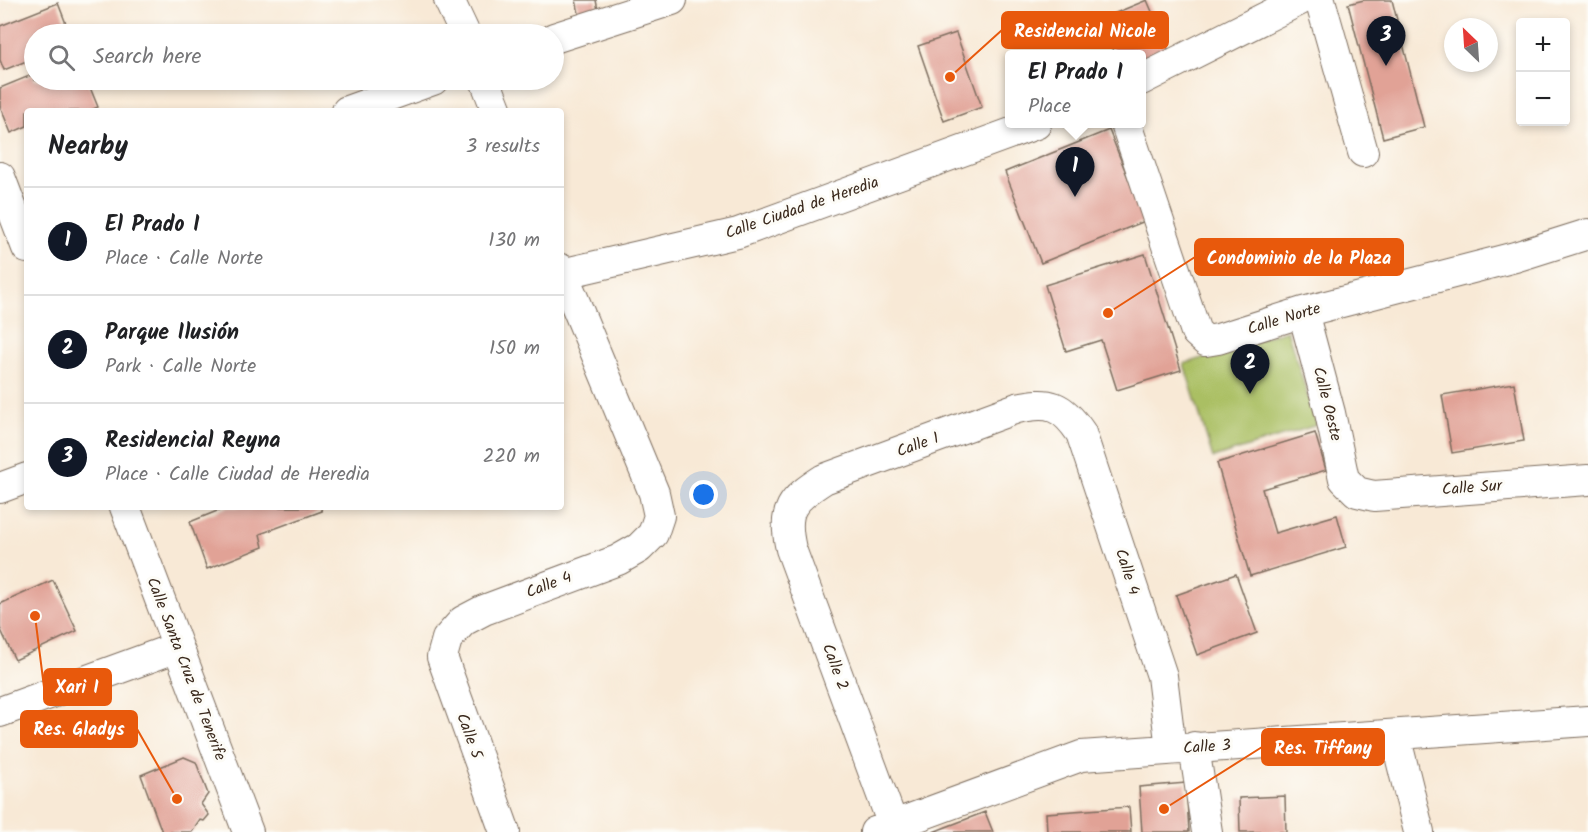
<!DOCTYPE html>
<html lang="en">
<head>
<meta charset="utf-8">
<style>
  :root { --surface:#fff; --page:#f2f2f2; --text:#202124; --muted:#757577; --line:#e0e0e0; --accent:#111827 }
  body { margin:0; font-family:Kalam,sans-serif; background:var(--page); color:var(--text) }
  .controls { position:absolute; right:18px; top:18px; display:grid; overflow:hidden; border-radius:6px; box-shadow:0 3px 9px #0003 }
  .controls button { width:54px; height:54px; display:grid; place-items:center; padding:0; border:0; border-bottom:2px solid var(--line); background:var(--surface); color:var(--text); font:30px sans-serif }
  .compass { position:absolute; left:1444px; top:18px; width:54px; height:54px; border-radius:50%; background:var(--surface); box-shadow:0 3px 9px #0003; rotate:335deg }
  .you { position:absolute; left:704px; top:495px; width:21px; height:21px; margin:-15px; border:4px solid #fff; border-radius:50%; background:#1a73e8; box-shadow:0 0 0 9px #1a73e833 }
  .badge { display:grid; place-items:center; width:39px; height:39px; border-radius:50%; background:var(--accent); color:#fff; font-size:20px; font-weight:700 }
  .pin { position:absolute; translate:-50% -50px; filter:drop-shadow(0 2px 3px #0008) }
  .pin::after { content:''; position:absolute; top:32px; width:21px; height:18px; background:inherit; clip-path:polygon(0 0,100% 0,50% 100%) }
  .popup { position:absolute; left:1005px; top:50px; width:141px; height:78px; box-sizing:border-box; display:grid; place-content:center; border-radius:6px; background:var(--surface); filter:drop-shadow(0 2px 4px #0005); font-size:20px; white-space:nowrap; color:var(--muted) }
  .popup b { font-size:22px; color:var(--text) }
  .popup::after { content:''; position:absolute; left:50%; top:100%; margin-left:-12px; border:12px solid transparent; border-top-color:var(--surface) }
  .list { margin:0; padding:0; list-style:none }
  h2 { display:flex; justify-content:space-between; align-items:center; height:78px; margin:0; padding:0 24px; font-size:26px }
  h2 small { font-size:20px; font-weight:400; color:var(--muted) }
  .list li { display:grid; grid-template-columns:39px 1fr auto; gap:18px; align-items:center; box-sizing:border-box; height:108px; padding:0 24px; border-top:2px solid var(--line) }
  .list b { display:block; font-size:22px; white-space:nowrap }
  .list p { margin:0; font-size:20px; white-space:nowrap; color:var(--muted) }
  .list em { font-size:20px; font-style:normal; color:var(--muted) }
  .icon { flex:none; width:33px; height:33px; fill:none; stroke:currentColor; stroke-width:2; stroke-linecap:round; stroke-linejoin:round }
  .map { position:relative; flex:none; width:1588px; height:832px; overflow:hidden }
  .search { position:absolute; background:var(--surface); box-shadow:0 3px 9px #0003; left:24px; top:24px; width:540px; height:66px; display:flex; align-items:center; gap:15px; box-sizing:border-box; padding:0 21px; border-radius:33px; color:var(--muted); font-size:22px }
  .panel { position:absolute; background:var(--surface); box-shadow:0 3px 9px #0003; left:24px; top:108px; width:540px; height:402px; border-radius:6px }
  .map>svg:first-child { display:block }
</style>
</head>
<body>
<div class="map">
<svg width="1588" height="832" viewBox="0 0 1588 832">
  <rect width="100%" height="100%" fill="#fdfcf7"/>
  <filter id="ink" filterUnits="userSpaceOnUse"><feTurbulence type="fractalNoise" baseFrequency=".0167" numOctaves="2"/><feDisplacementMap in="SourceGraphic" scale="12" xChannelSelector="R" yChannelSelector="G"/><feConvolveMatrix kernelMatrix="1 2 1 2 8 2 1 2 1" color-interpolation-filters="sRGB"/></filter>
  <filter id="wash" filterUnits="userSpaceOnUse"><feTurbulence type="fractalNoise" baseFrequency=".008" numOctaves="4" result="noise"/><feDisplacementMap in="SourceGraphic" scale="24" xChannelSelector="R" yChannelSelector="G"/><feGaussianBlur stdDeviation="1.35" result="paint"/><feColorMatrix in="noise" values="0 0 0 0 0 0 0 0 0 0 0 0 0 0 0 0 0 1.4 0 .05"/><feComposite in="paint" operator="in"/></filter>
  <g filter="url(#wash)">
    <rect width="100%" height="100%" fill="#f8e9d6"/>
    <path fill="#aabf63" stroke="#727440" stroke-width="1.5" d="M 1287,330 L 1317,425 L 1213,458 L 1184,364 Z"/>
    <g id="blocks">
      <path fill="#e1a296" d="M 576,0 L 596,0 L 599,15 L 580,18 Z
        M 1147,0 L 1171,56 L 1145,67 L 1141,55 L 1115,55 L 1101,19 Z
        M 1364,0 L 1392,0 L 1424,127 L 1383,138 L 1348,4 Z
        M 58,3 L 70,34 L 34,34 L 34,58 L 4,70 L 0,60 L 0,26 Z
        M 956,33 L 982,107 L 944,121 L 918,46 Z
        M 34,74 L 34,80 L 87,80 L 98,107 L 89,111 L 27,111 L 27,126 L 11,133 L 0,106 L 0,88 Z
        M 1109,130 L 1145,221 L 1041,263 L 1005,172 Z
        M 1145,254 L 1181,370 L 1117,390 L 1101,340 L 1066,351 L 1045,285 Z
        M 1514,383 L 1524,441 L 1452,453 L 1442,395 Z
        M 1315,433 L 1326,470 L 1262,489 L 1275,533 L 1337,515 L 1346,547 L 1250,576 L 1217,463 Z
        M 227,507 L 320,507 L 322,511 L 260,534 L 263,547 L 207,569 L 190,522 Z
        M 1236,574 L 1257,633 L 1197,655 L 1176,595 Z
        M 53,580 L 77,631 L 15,660 L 0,628 L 0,604 Z
        M 184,757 L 196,762 L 208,794 L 201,804 L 209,815 L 204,821 L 200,820 L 192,832 L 162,832 L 141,775 Z
        M 1186,783 L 1189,832 L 1142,832 L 1139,787 Z
        M 1285,796 L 1286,832 L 1240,832 L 1239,798 Z
        M 1129,807 L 1131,832 L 1047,832 L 1046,813 Z
        M 985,812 L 993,832 L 933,832 Z"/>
    </g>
  </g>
  <g filter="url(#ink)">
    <use href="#blocks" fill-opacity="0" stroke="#7d6d5e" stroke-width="1.5"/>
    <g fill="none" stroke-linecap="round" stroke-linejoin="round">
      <defs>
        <path id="minor" d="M 449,0 L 465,34
          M 1320,0 L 1363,152
          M 554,38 L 672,0
          M 485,80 L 497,111
          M 1141,80 L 1300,0
          M 347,111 L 433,80
          M 1126,124 L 1196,332 L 1206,341 L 1218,339 L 1303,312 L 1515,257 L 1588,234
          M 0,177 L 27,248
          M 561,274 L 738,233 L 1036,124
          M 1303,312 L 1330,413 L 1344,479 L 1357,492 L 1374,496 L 1588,480
          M 0,488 L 27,478
          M 125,507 L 248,832
          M 0,712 L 178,647
          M 1395,735 L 1419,832
          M 1194,747 L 1207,832
          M 893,825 L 791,549 C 782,510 791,500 824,479 L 1017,408 C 1050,401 1062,405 1081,433 L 1162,676 L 1171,749
          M 505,832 L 442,657 L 447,639 L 463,621 L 484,610 L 618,560 L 639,548 L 653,534 L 659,516 L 654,493 L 561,269
          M 875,832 L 1081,756 L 1588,721"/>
      </defs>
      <use href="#minor" stroke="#7d6d5e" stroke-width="32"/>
      <use href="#minor" stroke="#fff" stroke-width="30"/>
    </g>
  </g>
  <g text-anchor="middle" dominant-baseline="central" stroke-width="6" stroke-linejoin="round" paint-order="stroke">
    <g font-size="16" fill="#3b2a1e" stroke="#fdfcf7">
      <text transform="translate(802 208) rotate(-19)">Calle Ciudad de Heredia</text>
      <text transform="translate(1284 319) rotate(-17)">Calle Norte</text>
      <text transform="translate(1327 404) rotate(76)">Calle Oeste</text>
      <text transform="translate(918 445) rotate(-20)">Calle 1</text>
      <text transform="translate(1472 488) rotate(-4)">Calle Sur</text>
      <text transform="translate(1127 572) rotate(72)">Calle 4</text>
      <text transform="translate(549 585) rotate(-21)">Calle 4</text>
      <text transform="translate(835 667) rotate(70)">Calle 2</text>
      <text transform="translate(186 669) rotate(69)">Calle Santa Cruz de Tenerife</text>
      <text transform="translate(469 736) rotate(70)">Calle 5</text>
      <text transform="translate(1207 747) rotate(-4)">Calle 3</text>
    </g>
  </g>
  <path fill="none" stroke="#e8590c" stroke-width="2" d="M950 77L1002 30M1108 313L1195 257M35 616L44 687M177 799L137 729M1164 809L1262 747"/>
  <g fill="#e8590c" stroke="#fdfcf7" stroke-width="2">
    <circle cx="950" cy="77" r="6"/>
    <circle cx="1108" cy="313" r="6"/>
    <circle cx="35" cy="616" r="6"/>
    <circle cx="177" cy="799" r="6"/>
    <circle cx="1164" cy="809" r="6"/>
  </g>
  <g fill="#e8590c" stroke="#e8590c" stroke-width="2">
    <rect x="1002" y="12" width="166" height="36" rx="6"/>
    <rect x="1195" y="239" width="208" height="36" rx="6"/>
    <rect x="44" y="669" width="67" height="36" rx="6"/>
    <rect x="21" y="711" width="116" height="36" rx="6"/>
    <rect x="1262" y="729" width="122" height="36" rx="6"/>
  </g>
  <g font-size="18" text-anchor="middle" font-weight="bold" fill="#fff">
    <text x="1085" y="37">Residencial Nicole</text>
    <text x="1299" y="264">Condominio de la Plaza</text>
    <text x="77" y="693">Xari I</text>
    <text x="79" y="735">Res. Gladys</text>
    <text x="1323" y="754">Res. Tiffany</text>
  </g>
</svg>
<div class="controls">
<button>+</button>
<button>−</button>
</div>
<svg class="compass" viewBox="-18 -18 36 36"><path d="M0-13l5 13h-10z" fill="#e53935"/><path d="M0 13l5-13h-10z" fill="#757577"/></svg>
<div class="you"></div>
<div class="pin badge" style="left:1075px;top:197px">1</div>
<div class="popup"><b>El Prado I</b>Place</div>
<div class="pin badge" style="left:1250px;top:394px">2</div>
<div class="pin badge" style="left:1386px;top:66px">3</div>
<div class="search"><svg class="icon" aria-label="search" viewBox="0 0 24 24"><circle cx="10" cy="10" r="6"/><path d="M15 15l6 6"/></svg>Search here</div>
<section class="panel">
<h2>Nearby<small>3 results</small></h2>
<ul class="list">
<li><span class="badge">1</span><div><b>El Prado I</b><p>Place · Calle Norte</p></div><em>130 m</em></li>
<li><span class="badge">2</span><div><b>Parque Ilusión</b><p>Park · Calle Norte</p></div><em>150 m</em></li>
<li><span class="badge">3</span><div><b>Residencial Reyna</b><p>Place · Calle Ciudad de Heredia</p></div><em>220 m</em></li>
</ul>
</section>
</div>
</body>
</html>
